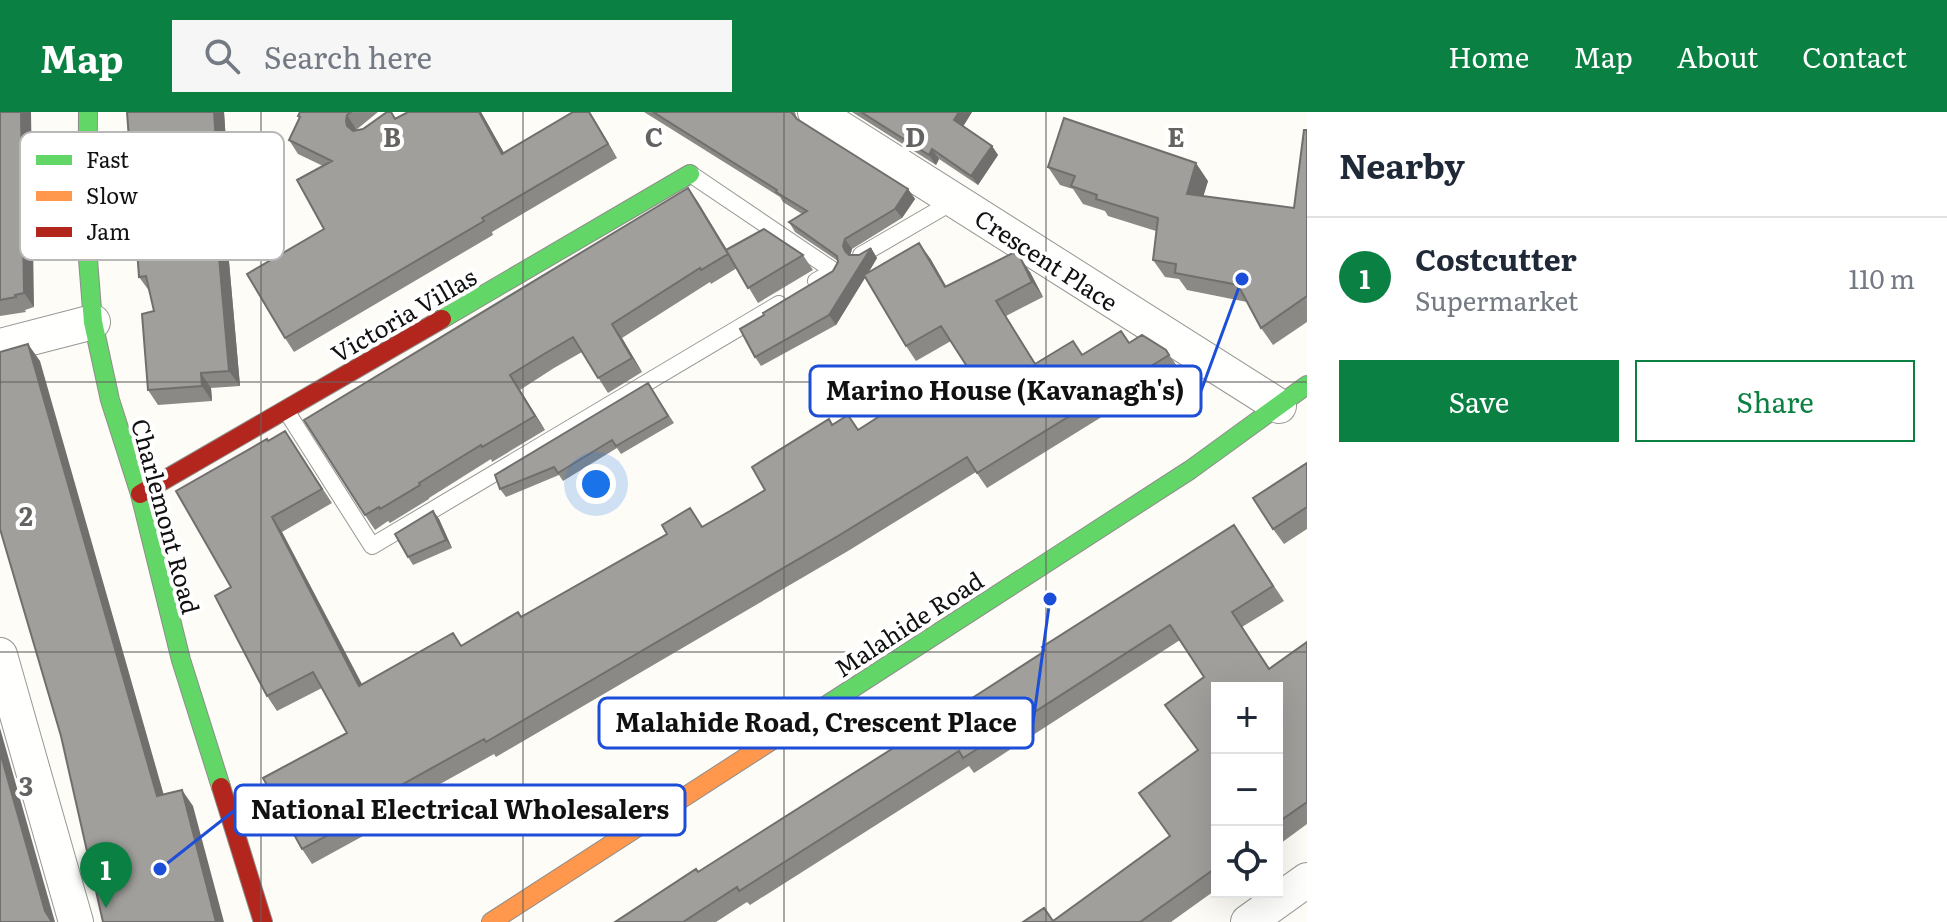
<!DOCTYPE html>
<html lang="en">
<head>
<meta charset="utf-8">
<style>
  :root { --surface:#fff; --page:#f6f6f7; --text:#1f2937; --muted:#747a83; --line:#e0e1e3; --accent:#0b8043 }
  body { margin:0; font-family:Literata,serif; background:var(--page); color:var(--text) }
  .controls { position:absolute; right:24px; bottom:24px; display:grid; overflow:hidden; border-radius:0px; box-shadow:0 8px 32px #0002 }
  .controls button { width:72px; height:72px; display:grid; place-items:center; padding:0; border:0; border-bottom:2px solid var(--line); background:var(--surface); color:var(--text); font:40px sans-serif }
  .you { position:absolute; left:596px; top:372px; width:28px; height:28px; margin:-20px; border:6px solid #fff; border-radius:50%; background:#1a73e8; box-shadow:0 0 0 12px #1a73e833 }
  .badge { display:grid; place-items:center; width:52px; height:52px; border-radius:50%; background:var(--accent); color:#fff; font-size:26px; font-weight:700 }
  .pin { position:absolute; translate:-50% -66px; filter:drop-shadow(0 2px 4px #0008) }
  .pin::after { content:''; position:absolute; top:42px; width:28px; height:24px; background:inherit; clip-path:polygon(0 0,100% 0,50% 100%) }
  .list { margin:0; padding:0; list-style:none }
  h2 { display:flex; justify-content:space-between; align-items:center; height:104px; margin:0; padding:0 32px; font-size:34px }
  h2 small { font-size:26px; font-weight:400; color:var(--muted) }
  .list li { display:grid; grid-template-columns:52px 1fr auto; gap:24px; align-items:center; box-sizing:border-box; height:120px; padding:0 32px; border-top:2px solid var(--line) }
  .list b { display:block; font-size:30px; white-space:nowrap }
  .list p { margin:0; font-size:26px; white-space:nowrap; color:var(--muted) }
  .list em { font-size:26px; font-style:normal; color:var(--muted) }
  .actions { display:flex; gap:16px; padding:24px 32px }
  .actions a { flex:1; padding:18px 0; border:2px solid var(--accent); border-radius:0px; text-align:center; font-size:28px; color:var(--accent) }
  .actions .main { background:var(--accent); color:#fff }
  .icon { flex:none; width:44px; height:44px; fill:none; stroke:currentColor; stroke-width:2; stroke-linecap:round; stroke-linejoin:round }
  .map { position:relative; flex:none; width:1307px; height:810px; overflow:hidden }
  header { display:flex; align-items:center; gap:48px; box-sizing:border-box; height:112px; padding:0 40px; background:var(--accent); color:#fff }
  header strong { font-size:38px }
  nav { display:flex; gap:44px; margin-inline-start:auto; font-size:28px }
  .search { width:560px; height:72px; background:var(--page); display:flex; align-items:center; gap:20px; box-sizing:border-box; padding:0 28px; border-radius:0px; color:var(--muted); font-size:30px }
  main { display:flex }
  aside { flex:1; background:var(--surface) }
  .map>svg:first-child { display:block }
</style>
</head>
<body>
<header>
<strong>Map</strong>
<div class="search"><svg class="icon" aria-label="search" viewBox="0 0 24 24"><circle cx="10" cy="10" r="6"/><path d="M15 15l6 6"/></svg>Search here</div>
<nav><a>Home</a><a>Map</a><a>About</a><a>Contact</a></nav>
</header>
<main>
<div class="map">
<svg width="1307" height="810" viewBox="0 0 1307 810">
  <rect width="100%" height="100%" fill="#fdfcf7"/>
  <g fill="none" stroke-linecap="round" stroke-linejoin="round">
    <defs>
      <path id="lane" d="M 692,63 L 834,159 L 816,169
        M 861,143 L 954,89
        M 287,300 L 372,434 L 779,192"/>
      <path id="street" d="M 815,0 L 1279,294
        M 0,234 L 93,210
        M 0,543 L 76,810
        M 1248,810 L 1307,768"/>
      <path id="fast" d="M 88,0 L 87,135 L 93,210 L 110,288 L 140,382 L 181,548 L 221,675
        M 442,207 L 690,62
        M 805,607 L 1190,358 L 1307,273"/>
      <path id="slow" d="M 491,810 L 805,607"/>
      <path id="jam" d="M 140,382 L 442,207
        M 221,675 L 263,810"/>
    </defs>
    <use href="#lane" stroke="#979795" stroke-width="18"/>
    <use href="#street" stroke="#979795" stroke-width="36"/>
    <use href="#fast" stroke="#8e8d8b" stroke-width="20"/>
    <use href="#slow" stroke="#8e8d8b" stroke-width="20"/>
    <use href="#jam" stroke="#8e8d8b" stroke-width="20"/>
    <use href="#lane" stroke="#fffffe" stroke-width="16"/>
    <use href="#street" stroke="#fffffe" stroke-width="34"/>
    <use href="#fast" stroke="#63d668" stroke-width="18"/>
    <use href="#slow" stroke="#ff974d" stroke-width="18"/>
    <use href="#jam" stroke="#b3261e" stroke-width="18"/>
  </g>
  <path fill="#8a8986" d="M 0,0 L 34,195 L 25,198 L 26,200 L 0,204 Z
    M 127,0 L 224,0 L 233,136 L 227,127 L 240,274 L 211,276 L 212,289 L 158,293 L 148,278 L 154,199 L 150,180 L 139,165 Z
    M 300,0 L 378,0 L 356,18 L 363,17 L 391,0 L 396,7 L 481,0 L 504,41 L 573,0 L 590,0 L 617,46 L 492,120 L 493,123 L 294,240 L 285,226 L 324,117 L 323,54 L 298,42 L 289,28 L 299,6 L 298,4 Z
    M 644,0 L 795,0 L 797,7 L 908,77 L 915,87 L 902,106 L 852,137 L 850,143 L 859,143 L 871,136 L 877,146 L 869,160 L 930,146 L 946,174 L 1030,160 L 1043,185 L 1006,204 L 1036,252 L 1073,229 L 1083,243 L 1130,230 L 1166,238 L 1179,257 L 987,376 L 976,360 L 848,439 L 496,645 L 494,642 L 370,711 L 374,718 L 312,752 L 302,737 L 347,621 L 322,576 L 277,599 L 267,584 L 231,475 L 268,329 L 295,334 L 332,391 L 282,420 L 362,572 L 462,533 L 703,414 L 765,378 L 833,313 L 848,303 L 858,317 L 919,302 L 975,267 L 951,229 L 916,249 L 906,234 L 865,166 L 836,213 L 761,254 L 755,245 L 764,203 L 833,159 L 838,149 L 795,120 L 789,110 L 802,102 L 783,90 L 780,85 Z
    M 852,0 L 972,0 L 963,14 L 992,34 L 998,43 L 978,73 L 939,47 L 936,53 Z
    M 1307,18 L 1307,210 L 1273,233 L 1261,216 L 1247,190 L 1187,178 L 1179,167 L 1165,165 L 1153,148 L 1156,119 L 1108,104 L 1105,99 L 1083,92 L 1073,77 L 1060,73 L 1048,55 L 1208,69 L 1203,84 L 1294,96 Z
    M 688,76 L 727,138 L 803,143 L 813,158 L 758,191 L 737,156 L 711,172 L 710,170 L 622,226 L 642,260 L 608,281 L 582,240 L 554,256 L 520,278 L 545,318 L 492,350 L 491,347 L 429,386 L 429,387 L 390,411 L 388,409 L 375,418 L 365,403 Z
    M 648,271 L 674,311 L 621,342 L 617,336 L 563,369 L 559,363 L 506,385 L 500,377 Z
    M 1307,351 L 1307,417 L 1284,432 L 1273,417 Z
    M 433,399 L 439,407 L 452,436 L 413,453 L 408,445 Z
    M 1234,413 L 1284,489 L 1242,515 L 1270,557 L 1307,530 L 1307,712 L 1277,734 L 1277,576 L 1217,576 L 1217,777 L 1171,810 L 1023,810 L 1053,809 L 1170,724 L 1198,638 L 1204,565 L 1180,528 L 974,661 L 969,654 L 750,793 L 747,790 L 716,810 L 615,810 L 698,760 L 980,581 Z"/>
  <path fill="#716f6d" d="M 21,0 L 31,0 L 34,195 L 24,181 Z
    M 214,0 L 224,0 L 233,136 L 227,127 L 240,274 L 229,259 L 216,111 Z
    M 479,0 L 481,0 L 512,55 L 502,42 Z
    M 589,0 L 594,7 L 617,46 L 608,32 Z
    M 959,0 L 972,0 L 961,18 L 954,8 Z
    M 347,3 L 356,17 L 355,22 L 347,14 L 346,9 Z
    M 992,34 L 998,43 L 978,73 L 971,64 Z
    M 932,37 L 939,47 L 936,53 L 929,43 Z
    M 1196,51 L 1208,69 L 1199,99 L 1187,82 Z
    M 688,76 L 698,90 L 738,156 L 728,142 Z
    M 908,77 L 915,87 L 902,106 L 895,97 Z
    M 845,127 L 852,137 L 850,144 L 845,139 L 843,134 Z
    M 919,131 L 930,146 L 955,190 L 945,175 Z
    M 871,136 L 877,146 L 836,213 L 829,203 Z
    M 1020,145 L 1030,160 L 1043,185 L 1032,170 Z
    M 612,212 L 622,226 L 642,260 L 632,246 Z
    M 28,232 L 40,249 L 169,701 L 157,684 Z
    M 201,261 L 211,276 L 212,289 L 202,274 Z
    M 510,263 L 520,278 L 545,318 L 535,304 Z
    M 433,399 L 439,407 L 452,436 L 446,428 Z
    M 272,405 L 282,420 L 370,588 L 359,574 Z
    M 0,616 L 55,810 L 52,810 L 45,799 L 0,640 Z
    M 182,678 L 193,694 L 224,810 L 216,810 Z"/>
  <path fill="#a19f9c" stroke="#716f6d" stroke-width="2" d="M 0,0 L 21,0 L 24,181 L 15,183 L 16,185 L 0,188 Z
    M 127,0 L 214,0 L 222,121 L 216,111 L 229,259 L 201,261 L 202,274 L 148,278 L 142,202 L 154,199 L 146,164 L 139,165 Z
    M 300,0 L 351,0 L 347,3 L 346,9 L 347,14 L 353,19 L 363,17 L 387,0 L 391,0 L 395,7 L 408,0 L 479,0 L 502,42 L 573,0 L 589,0 L 608,32 L 482,106 L 484,109 L 285,226 L 247,162 L 324,117 L 297,68 L 332,49 L 289,28 L 300,5 L 298,4 Z
    M 653,0 L 791,0 L 797,7 L 908,77 L 895,97 L 845,127 L 843,134 L 845,139 L 849,143 L 859,143 L 871,136 L 829,203 L 755,245 L 740,217 L 764,203 L 763,201 L 833,159 L 838,150 L 837,144 L 789,110 L 807,99 L 776,80 L 777,78 Z
    M 861,0 L 959,0 L 954,8 L 992,34 L 971,64 L 932,37 L 929,43 Z
    M 1064,6 L 1196,51 L 1187,82 L 1294,96 L 1304,18 L 1307,18 L 1307,184 L 1261,216 L 1238,173 L 1175,161 L 1176,152 L 1153,148 L 1158,106 L 1096,87 L 1097,83 L 1071,74 L 1075,64 L 1048,55 Z
    M 688,76 L 728,142 L 701,158 L 700,156 L 612,212 L 632,246 L 598,266 L 573,225 L 544,242 L 510,263 L 535,304 L 482,335 L 481,333 L 419,371 L 420,373 L 380,397 L 379,395 L 365,403 L 304,308 Z
    M 764,117 L 803,143 L 748,176 L 726,138 Z
    M 919,131 L 945,175 L 1013,141 L 1020,145 L 1032,170 L 996,189 L 1035,252 L 1073,229 L 1082,243 L 1121,219 L 1129,231 L 1142,223 L 1166,238 L 1169,243 L 977,361 L 967,345 L 838,424 L 486,630 L 484,627 L 360,696 L 364,704 L 302,737 L 263,666 L 347,621 L 313,560 L 267,584 L 215,484 L 231,475 L 176,379 L 267,327 L 268,329 L 285,319 L 322,377 L 272,405 L 359,574 L 453,521 L 461,534 L 518,500 L 521,505 L 667,422 L 662,413 L 690,396 L 702,415 L 730,399 L 765,378 L 752,355 L 829,307 L 832,313 L 848,303 L 858,318 L 908,286 L 918,302 L 975,267 L 941,214 L 906,234 L 864,163 Z
    M 28,232 L 157,684 L 182,678 L 216,810 L 103,810 L 61,624 L 0,417 L 0,240 Z
    M 648,271 L 668,304 L 616,334 L 612,328 L 558,361 L 554,355 L 500,377 L 495,363 Z
    M 1307,351 L 1307,395 L 1273,417 L 1253,386 Z
    M 433,399 L 446,428 L 408,445 L 395,422 Z
    M 1234,413 L 1273,474 L 1232,500 L 1269,557 L 1307,530 L 1307,690 L 1277,711 L 1277,576 L 1217,576 L 1217,755 L 1140,810 L 1023,810 L 1044,796 L 1053,809 L 1170,724 L 1139,681 L 1198,638 L 1165,593 L 1204,565 L 1170,513 L 963,646 L 959,639 L 739,779 L 737,775 L 683,810 L 615,810 L 696,757 L 698,760 L 980,581 L 1045,539 L 1042,535 Z
    M 0,640 L 45,799 L 52,810 L 0,810 Z"/>
  <path fill="none" stroke="#646362" stroke-width="2" stroke-opacity="0.55" d="M 261,0 L 261,810M 523,0 L 523,810M 784,0 L 784,810M 1046,0 L 1046,810M 0,270 L 1307,270M 0,540 L 1307,540"/>
  <g text-anchor="middle" dominant-baseline="central" stroke-width="8" stroke-linejoin="round" paint-order="stroke">
    <g font-size="24" fill="#111" stroke="#fff">
      <text transform="translate(1047 147) rotate(33)">Crescent Place</text>
      <text transform="translate(403 202) rotate(-30)">Victoria Villas</text>
      <text transform="translate(167 404) rotate(75)">Charlemont Road</text>
      <text transform="translate(908 511) rotate(-33)">Malahide Road</text>
    </g>
  </g>
  <rect x="20" y="20" width="264" height="128" rx="12" fill="#fff" stroke="#b8b8b8" stroke-width="2"/>
  <rect x="36" y="43" width="36" height="10" fill="#63d668"/>
  <rect x="36" y="79" width="36" height="10" fill="#ff974d"/>
  <rect x="36" y="115" width="36" height="10" fill="#b3261e"/>
  <g font-size="22" fill="#111">
    <text x="86" y="56">Fast</text>
    <text x="86" y="92">Slow</text>
    <text x="86" y="128">Jam</text>
  </g>
  <g font-size="26" text-anchor="middle" font-weight="bold" fill="#646362" stroke="#fff" stroke-width="8" stroke-linejoin="round" paint-order="stroke">
    <text x="392" y="35">B</text>
    <text x="654" y="35">C</text>
    <text x="915" y="35">D</text>
    <text x="1176" y="35">E</text>
    <text x="26" y="414">2</text>
    <text x="26" y="684">3</text>
  </g>
  <path fill="none" stroke="#1d4ed8" stroke-width="3" d="M1242 167L1201 279M1050 487L1033 611M160 757L235 698"/>
  <g fill="#1d4ed8" stroke="#fff" stroke-width="3">
    <circle cx="1242" cy="167" r="8"/>
    <circle cx="1050" cy="487" r="8"/>
    <circle cx="160" cy="757" r="8"/>
  </g>
  <g fill="#fff" stroke="#1d4ed8" stroke-width="3">
    <rect x="810" y="254" width="391" height="50" rx="8"/>
    <rect x="599" y="586" width="434" height="50" rx="8"/>
    <rect x="235" y="673" width="450" height="50" rx="8"/>
  </g>
  <g font-size="26" text-anchor="middle" font-weight="bold" fill="#111">
    <text x="1005" y="288">Marino House (Kavanagh's)</text>
    <text x="816" y="620">Malahide Road, Crescent Place</text>
    <text x="460" y="707">National Electrical Wholesalers</text>
  </g>
</svg>
<div class="controls">
<button>+</button>
<button>−</button>
<button><svg class="icon" aria-label="locate" viewBox="0 0 24 24"><circle cx="12" cy="12" r="6"/><path d="M12 2v4M12 18v4M2 12h4M18 12h4"/></svg></button>
</div>
<div class="you"></div>
<div class="pin badge" style="left:106px;top:796px">1</div>
</div>
<aside>
<h2>Nearby<small></small></h2>
<ul class="list">
<li><span class="badge">1</span><div><b>Costcutter</b><p>Supermarket</p></div><em>110 m</em></li>
</ul>
<div class="actions"><a class="main">Save</a><a>Share</a></div>
</aside>
</main>
</body>
</html>
